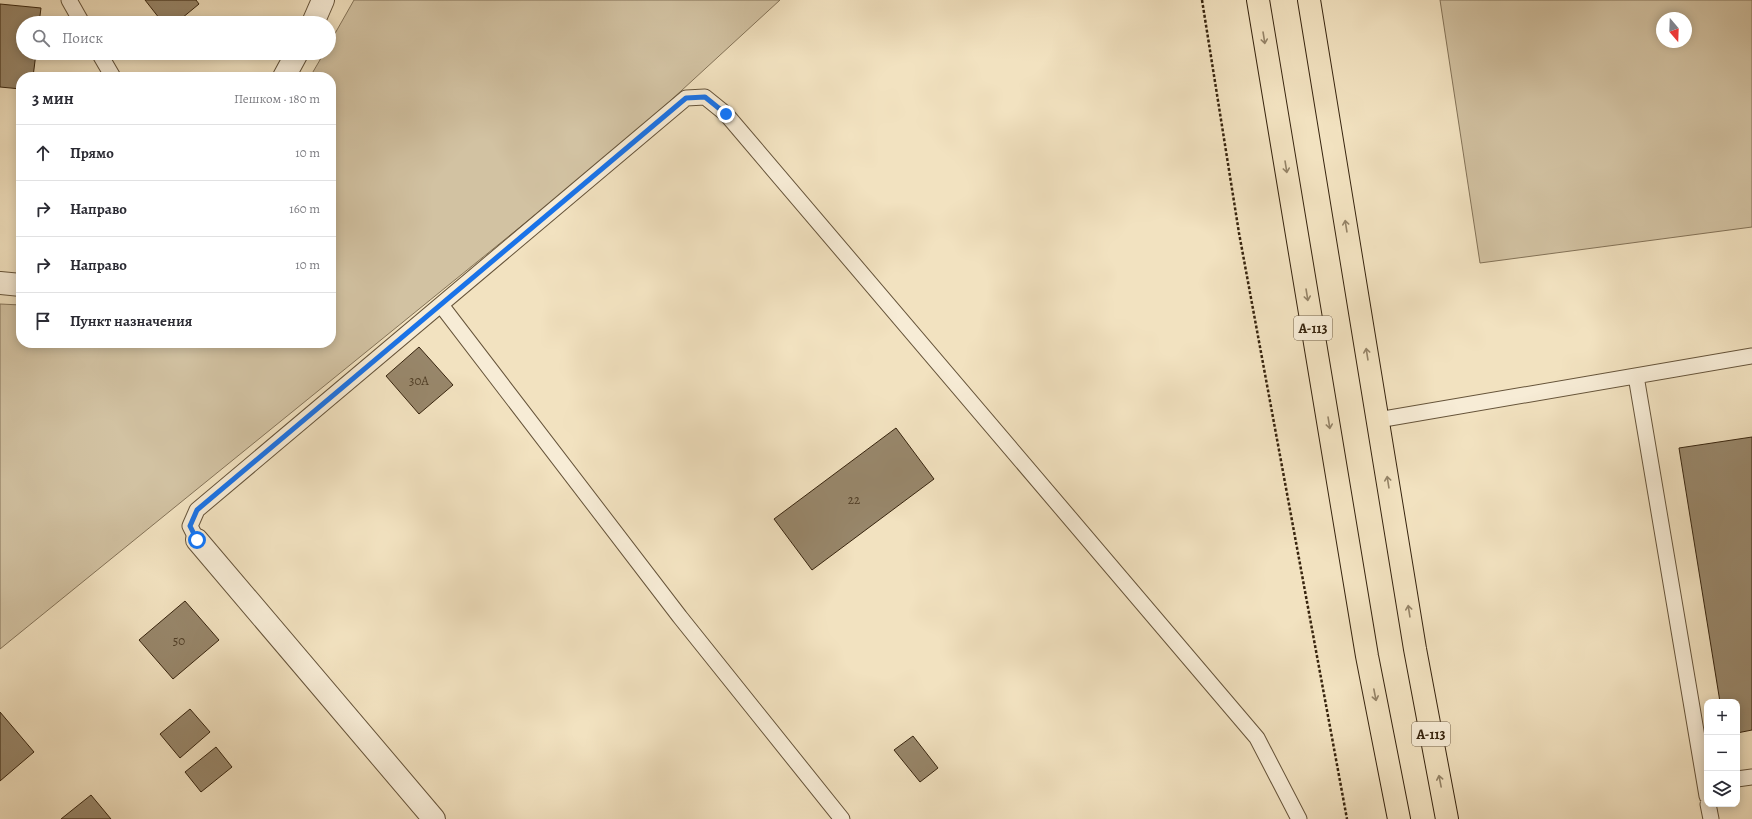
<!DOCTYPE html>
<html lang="ru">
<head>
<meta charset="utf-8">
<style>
  :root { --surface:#fff; --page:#f2f2f3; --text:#2b2b33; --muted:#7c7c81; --line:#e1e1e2 }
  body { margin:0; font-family:Alegreya,serif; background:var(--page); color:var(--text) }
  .controls { position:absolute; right:12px; bottom:12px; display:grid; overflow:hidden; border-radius:8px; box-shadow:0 2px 10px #0003 }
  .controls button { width:36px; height:36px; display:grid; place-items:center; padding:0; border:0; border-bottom:1px solid var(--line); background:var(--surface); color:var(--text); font:20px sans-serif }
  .compass { position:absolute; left:1656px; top:12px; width:36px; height:36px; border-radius:50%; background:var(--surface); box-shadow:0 2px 10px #0003; rotate:161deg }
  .stop { position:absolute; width:12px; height:12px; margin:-9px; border:3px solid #1a73e8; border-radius:50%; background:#fff }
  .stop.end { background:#1a73e8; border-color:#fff; box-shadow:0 1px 4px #0008 }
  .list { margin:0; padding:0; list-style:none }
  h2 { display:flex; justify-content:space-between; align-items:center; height:52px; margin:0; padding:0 16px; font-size:17px }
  h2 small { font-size:13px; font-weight:400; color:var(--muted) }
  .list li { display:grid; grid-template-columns:26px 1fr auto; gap:12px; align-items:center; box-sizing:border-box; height:56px; padding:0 16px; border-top:1px solid var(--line) }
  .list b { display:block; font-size:15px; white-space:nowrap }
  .list em { font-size:13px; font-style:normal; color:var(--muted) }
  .icon { flex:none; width:22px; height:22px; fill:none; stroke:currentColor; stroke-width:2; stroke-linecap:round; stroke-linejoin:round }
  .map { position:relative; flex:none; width:1752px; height:819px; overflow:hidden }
  .search { position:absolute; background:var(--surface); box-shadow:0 2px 10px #0003; left:16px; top:16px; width:320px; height:44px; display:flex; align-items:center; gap:10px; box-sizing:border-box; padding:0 14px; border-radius:22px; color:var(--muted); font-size:15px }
  .panel { position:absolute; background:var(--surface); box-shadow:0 2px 10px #0003; left:16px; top:72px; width:320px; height:276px; border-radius:16px }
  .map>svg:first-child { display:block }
</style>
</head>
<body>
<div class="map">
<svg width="1752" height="819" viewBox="0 0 1752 819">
  <rect width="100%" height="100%" fill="#f2e2c0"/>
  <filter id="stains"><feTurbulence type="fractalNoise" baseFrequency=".005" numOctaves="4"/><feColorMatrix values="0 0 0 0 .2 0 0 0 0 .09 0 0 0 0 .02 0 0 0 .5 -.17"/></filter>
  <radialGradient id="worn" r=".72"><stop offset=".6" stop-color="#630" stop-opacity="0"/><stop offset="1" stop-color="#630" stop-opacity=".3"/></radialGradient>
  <path fill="#d2c2a2" stroke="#847358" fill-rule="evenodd" d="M 354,0 L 780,0 L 669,102 L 599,163 L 0,649 L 0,304 L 21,305 L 21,343 L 331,343 L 331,77 L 310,77 L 324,53 L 329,53 L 329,44 Z
    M 1440,0 L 1752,0 L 1752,227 L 1480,263 ZM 1662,18 L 1686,18 L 1686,42 L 1662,42 Z"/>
  <path fill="#98876b" stroke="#37240e" d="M 145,0 L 196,0 L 199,4 L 176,23 L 163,23 Z
    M 0,4 L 41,8 L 39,23 L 23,23 L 23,53 L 36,53 L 33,77 L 21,77 L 21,89 L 0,87 Z
    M 419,347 L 453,385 L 419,414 L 386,376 Z
    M 896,428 L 934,479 L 812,570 L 774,519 Z
    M 1752,437 L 1752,730 L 1737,733 L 1737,702 L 1720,702 L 1679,448 Z
    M 185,601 L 219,640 L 173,679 L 139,640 Z
    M 190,709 L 210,732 L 180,758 L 160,734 Z
    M 0,712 L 34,752 L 0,781 Z
    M 913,736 L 938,768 L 920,782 L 894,750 Z
    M 216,747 L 232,767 L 201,792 L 185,772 Z
    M 91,795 L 111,819 L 61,819 Z"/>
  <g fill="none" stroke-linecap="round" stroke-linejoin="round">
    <defs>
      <path id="lane" d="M 69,0 L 82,23
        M 99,53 L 113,77
        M 441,305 L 680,617 L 842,819
        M 1636,376 L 1707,796
        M 1378,420 L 1752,356
        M 197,540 L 190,526 L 197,510 L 686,98 L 705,97 L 726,114 L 1257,738 L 1299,819
        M 1737,779 L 1752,777
        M 1708,804 L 1711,819"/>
      <path id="street" d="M 313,23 L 323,0
        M 284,77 L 297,53
        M 0,283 L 21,285
        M 197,540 L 434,819"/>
      <path id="highway" d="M 1258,0 L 1367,656 L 1399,819
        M 1309,0 L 1415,649 L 1447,819"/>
    </defs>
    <use href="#lane" stroke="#66543a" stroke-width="17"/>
    <use href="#street" stroke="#66543a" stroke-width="24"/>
    <use href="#highway" stroke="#37240e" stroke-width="24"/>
    <path stroke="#37240e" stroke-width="2.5" stroke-dasharray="3 2" stroke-linecap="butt" d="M 1202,0 L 1239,233 L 1347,819"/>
    <use href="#lane" stroke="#f7ecd6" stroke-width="15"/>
    <use href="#street" stroke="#f7ecd6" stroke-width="22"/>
    <use href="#highway" stroke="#f2e2c0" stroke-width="22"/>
  </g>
  <defs><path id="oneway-shaft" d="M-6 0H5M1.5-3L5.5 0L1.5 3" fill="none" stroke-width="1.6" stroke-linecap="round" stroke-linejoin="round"/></defs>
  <g stroke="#948367">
    <use href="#oneway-shaft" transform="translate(1264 38) rotate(81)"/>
    <use href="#oneway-shaft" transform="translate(1286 167) rotate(81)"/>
    <use href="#oneway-shaft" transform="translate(1346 226) rotate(-99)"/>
    <use href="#oneway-shaft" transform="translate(1307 295) rotate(81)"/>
    <use href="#oneway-shaft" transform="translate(1367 354) rotate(-99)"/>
    <use href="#oneway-shaft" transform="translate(1329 423) rotate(81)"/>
    <use href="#oneway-shaft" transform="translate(1388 482) rotate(-99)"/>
    <use href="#oneway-shaft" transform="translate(1409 611) rotate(-99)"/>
    <use href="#oneway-shaft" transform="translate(1375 695) rotate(79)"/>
    <use href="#oneway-shaft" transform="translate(1440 781) rotate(-101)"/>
  </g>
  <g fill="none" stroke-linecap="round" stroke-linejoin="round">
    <path stroke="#1a73e8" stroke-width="5" d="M 197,540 L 190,526 L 197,510 L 686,98 L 705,97 L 726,114"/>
  </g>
  <g text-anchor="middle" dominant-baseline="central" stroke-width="3" stroke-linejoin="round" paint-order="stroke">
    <g font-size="13" fill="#4f3d25">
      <text x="419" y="380">30А</text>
      <text x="854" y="499">22</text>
      <text x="179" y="640">50</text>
    </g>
    <g fill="#f7ecd6" stroke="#71604a" stroke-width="1">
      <rect x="1294" y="316" width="38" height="24" rx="3"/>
      <rect x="1412" y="722" width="38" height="24" rx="3"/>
    </g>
    <g font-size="14" font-weight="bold" fill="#37240e">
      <text x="1313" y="328">А-113</text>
      <text x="1431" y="734">А-113</text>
    </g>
  </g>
  <rect width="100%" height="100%" filter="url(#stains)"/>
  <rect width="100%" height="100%" fill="url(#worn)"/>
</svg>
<div class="controls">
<button>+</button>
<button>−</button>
<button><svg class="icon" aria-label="layers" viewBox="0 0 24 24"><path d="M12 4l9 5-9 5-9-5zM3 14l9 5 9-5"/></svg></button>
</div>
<svg class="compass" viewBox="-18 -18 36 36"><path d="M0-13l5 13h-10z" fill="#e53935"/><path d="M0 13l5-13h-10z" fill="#7c7c81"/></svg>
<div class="stop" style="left:197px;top:540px"></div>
<div class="stop end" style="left:726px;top:114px"></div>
<div class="search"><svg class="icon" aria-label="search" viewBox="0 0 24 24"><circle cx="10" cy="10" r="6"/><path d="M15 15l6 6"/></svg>Поиск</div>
<section class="panel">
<h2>3 мин<small>Пешком · 180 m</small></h2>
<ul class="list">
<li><svg class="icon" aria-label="ahead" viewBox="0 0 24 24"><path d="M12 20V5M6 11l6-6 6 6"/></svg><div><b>Прямо</b></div><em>10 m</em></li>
<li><svg class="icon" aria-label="right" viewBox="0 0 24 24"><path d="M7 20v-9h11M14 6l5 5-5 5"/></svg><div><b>Направо</b></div><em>160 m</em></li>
<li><svg class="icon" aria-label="right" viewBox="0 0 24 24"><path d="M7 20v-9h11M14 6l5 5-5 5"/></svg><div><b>Направо</b></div><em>10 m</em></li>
<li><svg class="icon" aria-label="arrive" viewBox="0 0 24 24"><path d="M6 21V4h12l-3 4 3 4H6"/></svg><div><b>Пункт назначения</b></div></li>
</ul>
</section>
</div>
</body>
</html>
